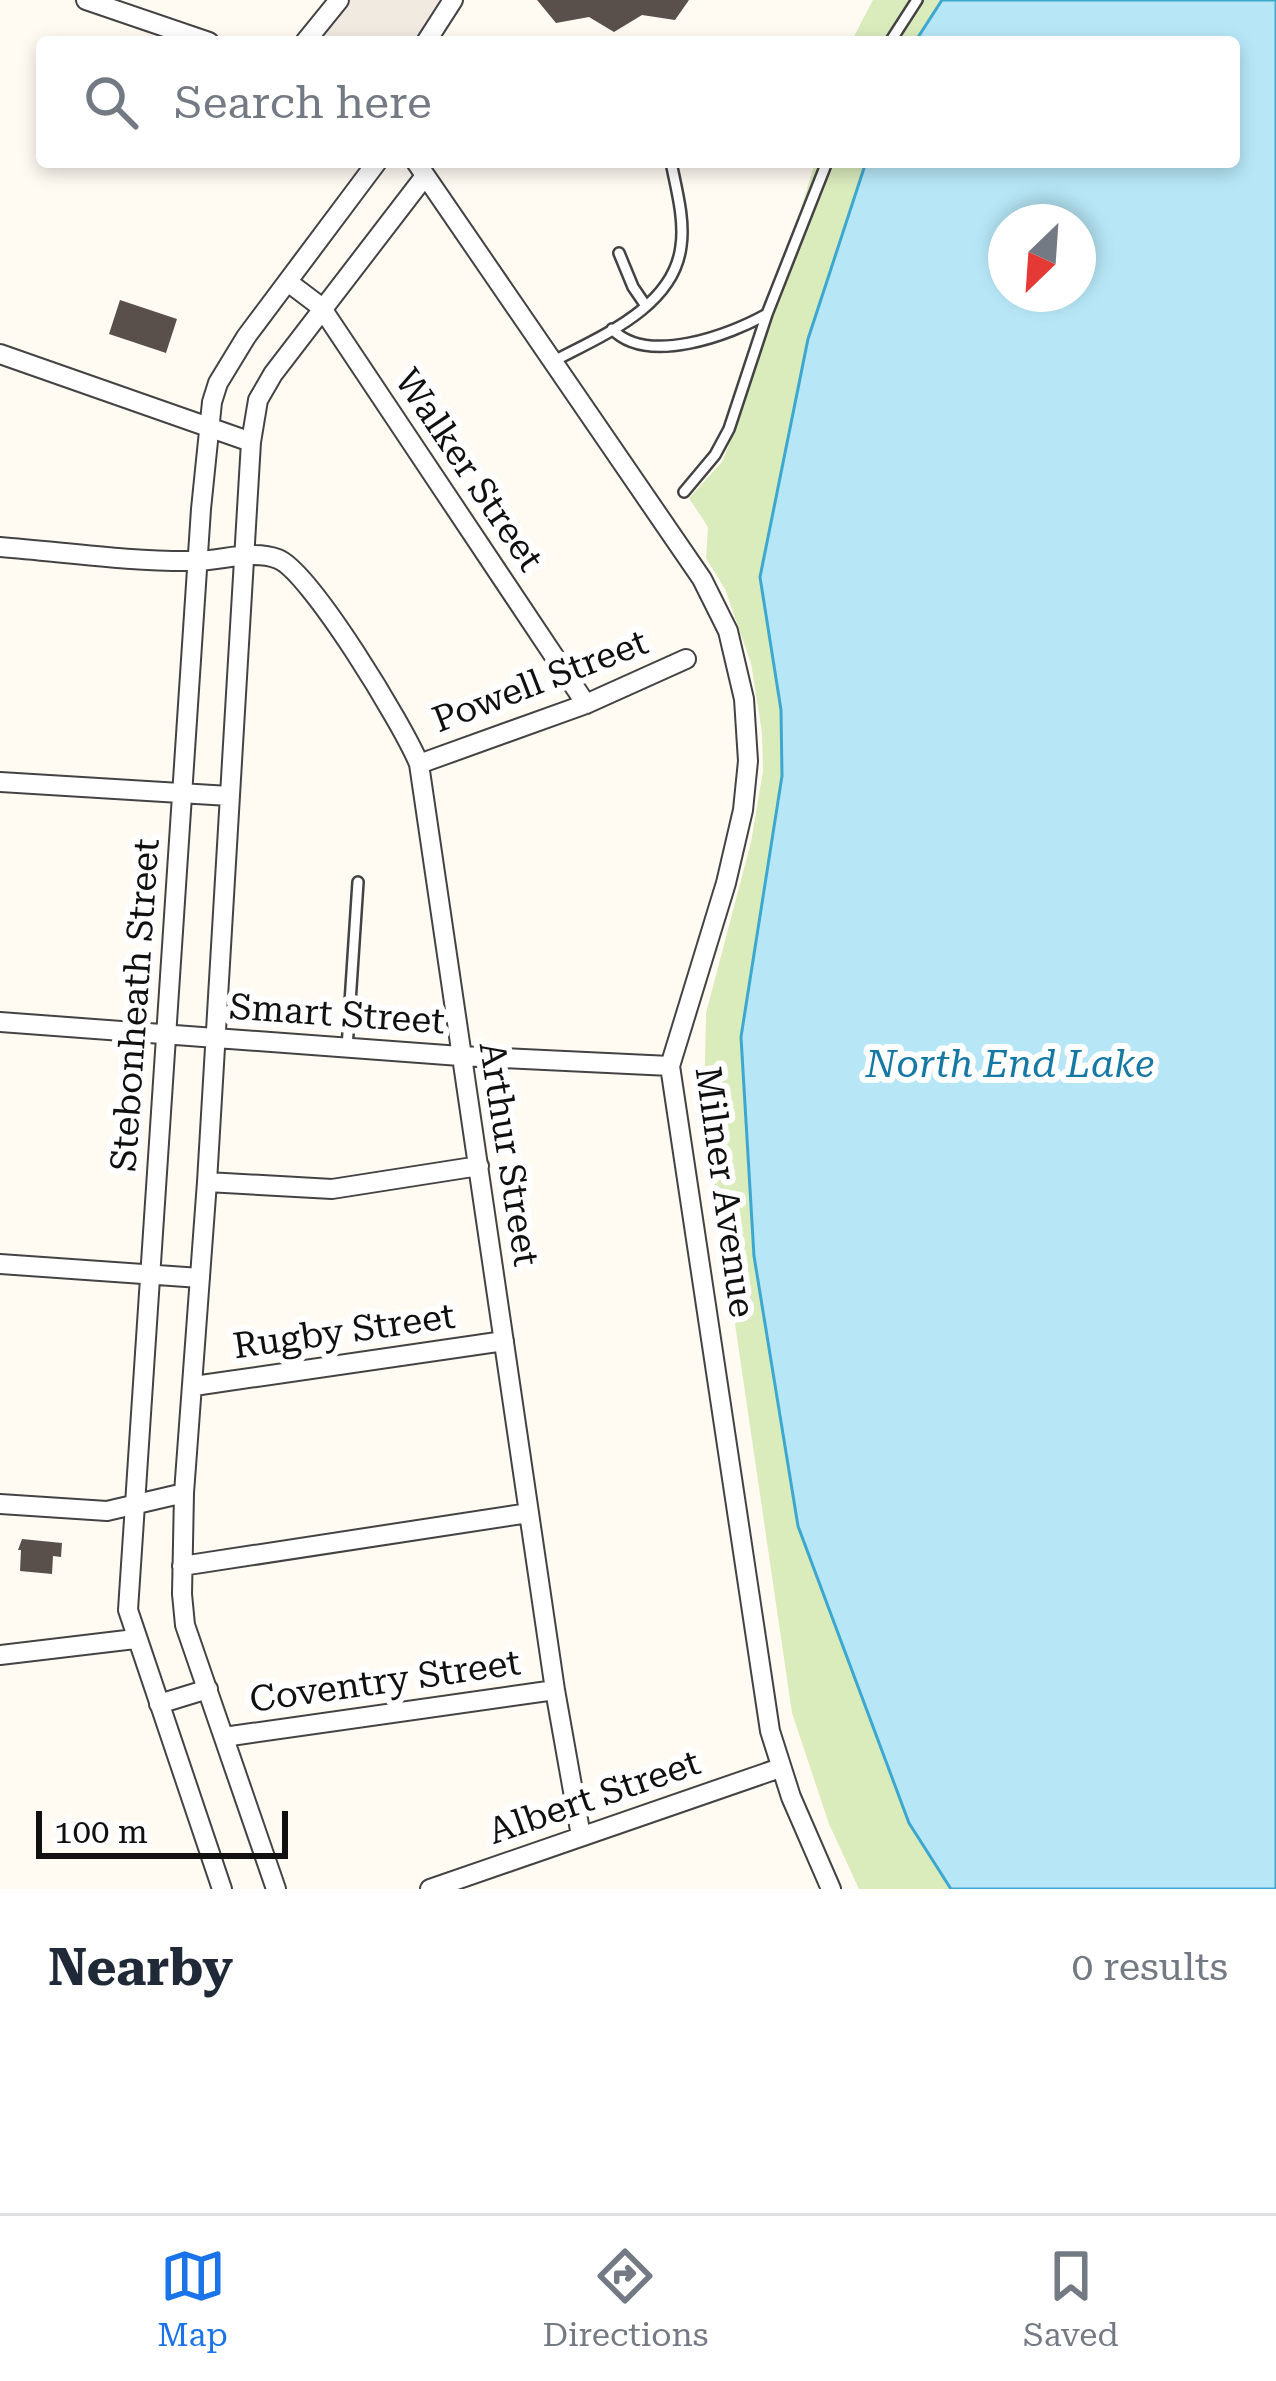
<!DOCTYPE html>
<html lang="en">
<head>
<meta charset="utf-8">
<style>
  :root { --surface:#fff; --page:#f6f6f7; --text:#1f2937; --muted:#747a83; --line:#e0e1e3; --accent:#1a73e8 }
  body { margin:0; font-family:"Roboto Serif",serif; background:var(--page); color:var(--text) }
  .compass { position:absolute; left:988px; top:204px; width:108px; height:108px; border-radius:50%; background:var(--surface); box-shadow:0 6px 18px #0003; rotate:205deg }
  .scale { position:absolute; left:36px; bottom:30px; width:252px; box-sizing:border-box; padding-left:12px; border:6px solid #101010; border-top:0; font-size:33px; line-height:42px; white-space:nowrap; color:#101010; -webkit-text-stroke:9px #fff; paint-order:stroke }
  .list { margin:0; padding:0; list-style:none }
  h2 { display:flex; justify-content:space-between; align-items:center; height:156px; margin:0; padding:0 48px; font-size:51px }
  h2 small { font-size:39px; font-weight:400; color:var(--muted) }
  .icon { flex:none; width:66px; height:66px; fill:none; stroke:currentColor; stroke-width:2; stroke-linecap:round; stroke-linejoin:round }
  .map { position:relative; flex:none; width:1276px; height:1889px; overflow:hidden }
  .search { position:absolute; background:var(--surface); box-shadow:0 6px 18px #0003; left:36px; right:36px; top:36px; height:132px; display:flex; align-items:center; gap:30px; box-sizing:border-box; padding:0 42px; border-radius:12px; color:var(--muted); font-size:45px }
  .sheet { height:324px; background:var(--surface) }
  nav { display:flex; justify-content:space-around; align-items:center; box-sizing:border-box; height:168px; border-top:3px solid var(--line); background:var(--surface); font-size:33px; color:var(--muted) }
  nav a { display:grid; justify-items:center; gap:6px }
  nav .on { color:var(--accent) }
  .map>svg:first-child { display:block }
</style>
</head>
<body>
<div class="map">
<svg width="1276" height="1889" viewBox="0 0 1276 1889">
  <rect width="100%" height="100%" fill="#fffbf3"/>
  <path fill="#daebbc" d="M 873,0 L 942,0 L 915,42 L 851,42 Z
    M 815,162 L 866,162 L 808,339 L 760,577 L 781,710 L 782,776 L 741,1037 L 754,1256 L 909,1823 L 951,1889 L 859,1889 L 829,1824 L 792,1713 L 704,1112 L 706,1013 L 751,842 L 763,771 L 762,733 L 751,663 L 725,589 L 706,558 L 708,527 L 689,498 L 722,462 L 734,432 Z"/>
  <path fill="#f1eae1" d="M 339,0 L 453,0 L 426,42 L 305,42 Z"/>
  <path fill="#b7e7f7" stroke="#3da8cf" stroke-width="3" fill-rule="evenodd" d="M 942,0 L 1276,0 L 1276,1889 L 951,1889 L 909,1823 L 798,1526 L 754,1256 L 741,1037 L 782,776 L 781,710 L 760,577 L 808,339 L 866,162 L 1234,162 L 1234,42 L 915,42 ZM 1006,222 L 1078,222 L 1078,294 L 1006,294 Z"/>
  <path fill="#59504c" d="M 537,0 L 689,0 L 675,20 L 642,15 L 614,32 L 589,17 L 556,23 Z
    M 120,300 L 177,319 L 166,353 L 109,334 Z
    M 22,1539 L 62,1543 L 61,1557 L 53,1556 L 52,1574 L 20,1571 L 21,1550 L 18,1550 Z"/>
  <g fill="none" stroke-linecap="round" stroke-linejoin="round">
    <defs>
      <path id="lane" d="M 890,42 L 917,0
        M 619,253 L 633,287 L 646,306
        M 612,329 C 647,366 730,335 767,314
        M 554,361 C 601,336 674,307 681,246 C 685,219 676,188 671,162
        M 684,492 L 715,455 L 729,429 L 767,314 L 827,162
        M 347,1048 L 358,882"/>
      <path id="street" d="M 86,0 L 209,42
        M 305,42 L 339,0
        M 426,42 L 453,0
        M 416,162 L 702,579 L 728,631 L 744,699 L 748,761 L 743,810 L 726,883 L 670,1066 L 770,1731 L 791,1797 L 831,1889
        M 288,282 L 321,307 L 586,704
        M 0,354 L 251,442
        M 0,547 C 64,552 130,562 195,561 C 221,561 252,549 278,559 C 310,571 405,728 419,764 L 555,1690 L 581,1836
        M 419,764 L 586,704 L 686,659
        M 0,782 L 229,796
        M 0,1022 L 460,1056 L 670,1066
        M 207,1182 L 332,1189 L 479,1166
        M 0,1264 L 200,1278
        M 194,1386 L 504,1341
        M 0,1504 L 107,1511 L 184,1493
        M 182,1566 L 529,1513
        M 0,1655 L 135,1639
        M 159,1704 L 208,1689
        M 224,1737 L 555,1690
        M 222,1889 L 128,1610 L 201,509 L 212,402 L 218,383 L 246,337 L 377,162
        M 276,1889 L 185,1625 L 182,1594 L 184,1493 L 207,1182 L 251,442 L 258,400 L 273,374 L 425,176
        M 430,1889 L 780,1768"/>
    </defs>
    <use href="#lane" stroke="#434343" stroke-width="14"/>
    <use href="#street" stroke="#434343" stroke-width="22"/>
    <use href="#lane" stroke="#fff" stroke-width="9"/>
    <use href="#street" stroke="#fff" stroke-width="18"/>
  </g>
  <g text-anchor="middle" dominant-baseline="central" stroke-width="12" stroke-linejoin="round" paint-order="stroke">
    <g font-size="36" fill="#101010" stroke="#fff">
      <text transform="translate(469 470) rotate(56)">Walker Street</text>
      <text transform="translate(540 681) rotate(-21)">Powell Street</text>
      <text transform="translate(135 1005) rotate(-86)">Stebonheath Street</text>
      <text transform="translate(337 1014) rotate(4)">Smart Street</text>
      <text transform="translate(509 1154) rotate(81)">Arthur Street</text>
      <text transform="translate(725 1192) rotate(82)">Milner Avenue</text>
      <text transform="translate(344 1331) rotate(-8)">Rugby Street</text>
      <text transform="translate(385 1681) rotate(-8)">Coventry Street</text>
      <text transform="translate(594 1797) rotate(-19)">Albert Street</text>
    </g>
    <g font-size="39" font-style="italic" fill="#1679a5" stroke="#fff">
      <text x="1010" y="1064">North End Lake</text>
    </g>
  </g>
</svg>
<svg class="compass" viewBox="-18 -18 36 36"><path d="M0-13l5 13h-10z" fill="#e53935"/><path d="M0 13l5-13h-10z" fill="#747a83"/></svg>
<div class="scale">100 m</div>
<div class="search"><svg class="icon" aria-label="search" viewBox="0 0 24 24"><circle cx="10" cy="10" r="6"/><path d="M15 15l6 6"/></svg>Search here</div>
</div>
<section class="sheet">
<h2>Nearby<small>0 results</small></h2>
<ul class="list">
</ul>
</section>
<nav>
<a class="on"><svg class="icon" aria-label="map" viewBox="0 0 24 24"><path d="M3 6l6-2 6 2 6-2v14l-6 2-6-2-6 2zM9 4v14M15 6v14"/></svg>Map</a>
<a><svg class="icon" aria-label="directions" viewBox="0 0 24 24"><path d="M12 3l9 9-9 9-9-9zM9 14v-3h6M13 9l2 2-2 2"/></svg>Directions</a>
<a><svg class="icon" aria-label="saved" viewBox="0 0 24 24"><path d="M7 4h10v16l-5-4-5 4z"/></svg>Saved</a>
</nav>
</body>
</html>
